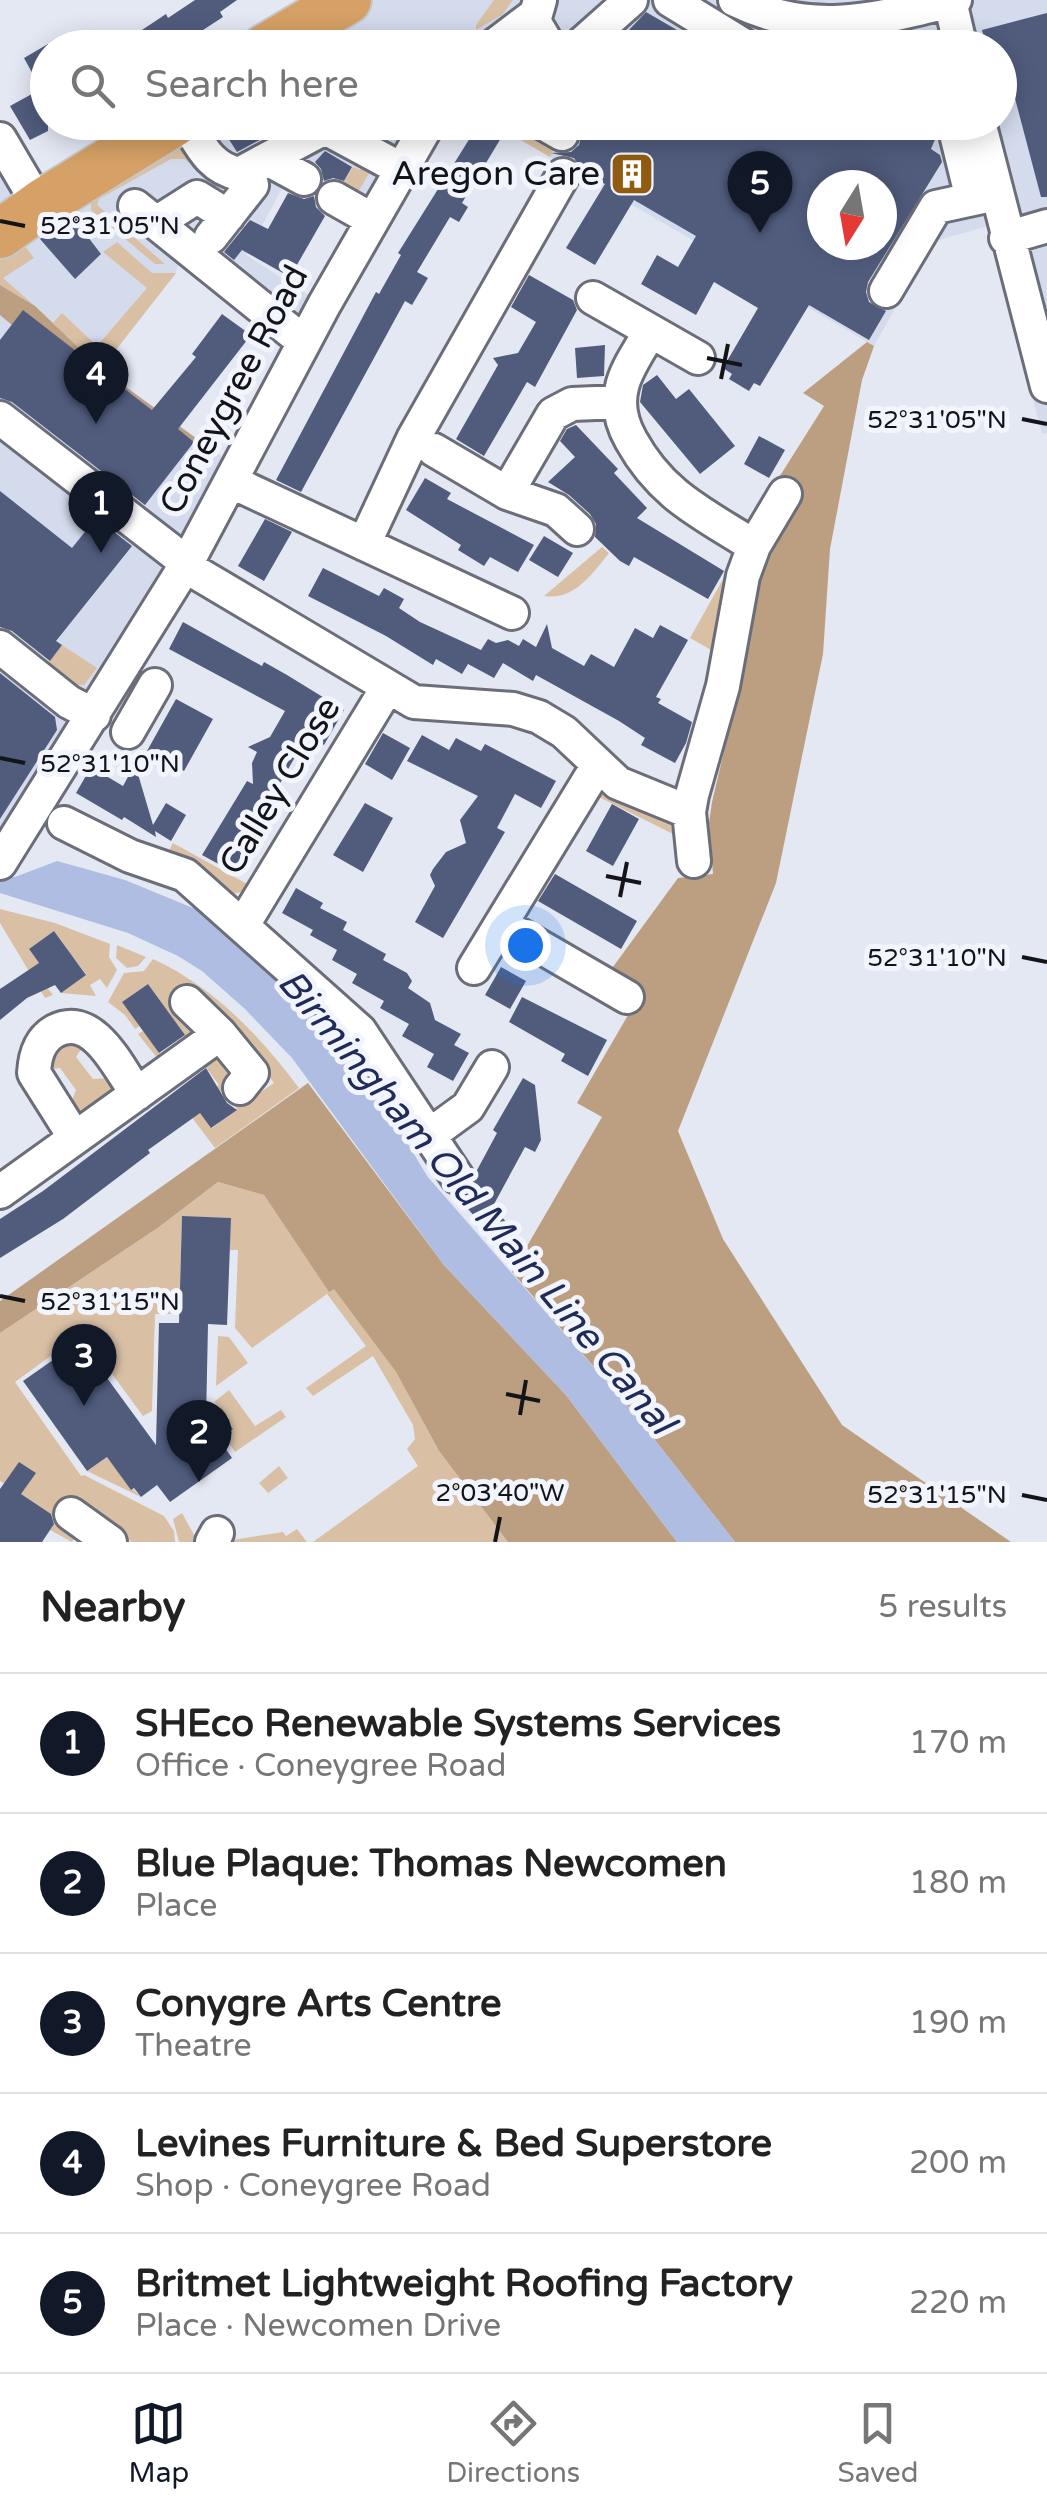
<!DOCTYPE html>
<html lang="en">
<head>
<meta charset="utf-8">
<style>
  :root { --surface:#fff; --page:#f2f2f2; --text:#222; --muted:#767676; --line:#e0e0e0; --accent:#111827 }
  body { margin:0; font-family:"Varela Round",sans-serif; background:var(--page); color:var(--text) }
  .compass { position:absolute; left:807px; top:170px; width:90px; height:90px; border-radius:50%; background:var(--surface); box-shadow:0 5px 25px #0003; rotate:191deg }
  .you { position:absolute; left:525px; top:945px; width:35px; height:35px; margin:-25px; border:8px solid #fff; border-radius:50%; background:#1a73e8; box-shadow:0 0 0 15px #1a73e833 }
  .badge { display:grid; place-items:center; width:65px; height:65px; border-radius:50%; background:var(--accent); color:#fff; font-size:32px; font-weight:700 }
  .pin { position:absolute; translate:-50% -82px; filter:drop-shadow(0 2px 5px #0008) }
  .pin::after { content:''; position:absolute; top:52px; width:35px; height:30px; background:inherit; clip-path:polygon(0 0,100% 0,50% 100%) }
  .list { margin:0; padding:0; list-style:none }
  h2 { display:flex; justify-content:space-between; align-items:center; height:130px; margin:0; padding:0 40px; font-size:42px }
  h2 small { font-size:32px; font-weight:400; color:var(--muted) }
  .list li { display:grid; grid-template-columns:65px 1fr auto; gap:30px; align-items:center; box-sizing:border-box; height:140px; padding:0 40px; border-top:2px solid var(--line) }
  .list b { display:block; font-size:38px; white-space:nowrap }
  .list p { margin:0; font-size:32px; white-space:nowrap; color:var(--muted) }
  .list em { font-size:32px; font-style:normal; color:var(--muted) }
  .icon { flex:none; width:55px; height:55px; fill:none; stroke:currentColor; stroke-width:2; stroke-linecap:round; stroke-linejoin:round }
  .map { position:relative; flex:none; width:1047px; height:1542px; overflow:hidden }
  .search { position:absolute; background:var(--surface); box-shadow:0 5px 25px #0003; left:30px; right:30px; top:30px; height:110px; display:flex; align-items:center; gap:25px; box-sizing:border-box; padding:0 35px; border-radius:55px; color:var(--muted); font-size:38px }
  .sheet { height:830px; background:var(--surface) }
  nav { display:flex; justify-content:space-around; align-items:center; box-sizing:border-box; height:140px; border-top:2px solid var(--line); background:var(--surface); font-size:28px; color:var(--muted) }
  nav a { display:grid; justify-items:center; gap:5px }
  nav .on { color:var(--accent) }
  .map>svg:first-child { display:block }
</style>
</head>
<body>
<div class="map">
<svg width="1047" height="1542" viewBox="0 0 1047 1542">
  <rect width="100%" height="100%" fill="#e4e8f3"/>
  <path fill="#d4dbed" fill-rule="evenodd" d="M 365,0 L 1047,0 L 1047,433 L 1042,434 L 988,226 L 939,240 L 936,236 L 874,346 L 492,123 L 1000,122 L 1000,48 L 283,48 ZM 822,185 L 882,185 L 882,245 L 822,245 Z
    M 156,123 L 429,123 L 367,226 L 286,181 L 246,255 L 324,305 L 295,358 L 178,265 L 176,273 L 101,368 L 239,469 L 0,866 L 0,139 L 30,190 Z"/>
  <path fill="#d9c0a5" d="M 494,0 L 513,0 L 502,15 L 476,30 L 476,25 Z
    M 492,123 L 520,123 L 556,145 L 550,157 Z
    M 181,147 L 209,176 L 184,159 L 171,159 L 99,199 L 97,205 L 165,264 L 155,264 L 91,210 L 91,198 Z
    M 366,158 L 371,170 L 357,194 L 338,192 L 353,167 L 360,170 Z
    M 22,242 L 34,258 L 3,278 L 35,306 L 0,285 L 0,257 Z
    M 117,242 L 152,273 L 176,273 L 101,369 L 53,323 L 62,313 L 97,346 L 147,288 L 103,252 Z
    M 602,547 L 609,553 C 592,574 574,601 544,596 Z
    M 727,572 L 713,651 L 690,638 Z
    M 62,645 L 97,668 L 84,685 L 74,685 L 47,664 Z
    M 603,794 L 670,823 L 673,834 L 597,796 Z
    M 173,843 L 249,885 L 246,891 L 233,894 L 165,858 Z
    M 0,909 L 55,923 L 110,944 L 109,957 L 117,970 L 107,988 L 100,979 L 90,985 L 96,996 L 61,993 L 86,974 L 72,956 L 61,956 L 68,950 L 54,931 L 29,949 L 43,969 L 37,974 L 53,995 L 45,998 L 0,923 Z
    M 117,945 L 146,957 L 138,966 L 127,968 L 116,958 Z
    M 153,959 C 214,987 259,1035 299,1088 L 215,1148 L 190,1115 L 197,1109 L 212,1128 L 237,1109 L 223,1091 L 215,1096 L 211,1091 L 219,1085 L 205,1066 L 216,1057 L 227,1059 L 245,1103 L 274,1083 L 235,1032 L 192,1029 L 189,1036 L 158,1059 L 138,1034 L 143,1031 L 160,1054 L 185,1036 L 148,984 L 122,1002 L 140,1026 L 135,1029 L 125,1015 L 108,1002 L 124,973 L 144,971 Z
    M 86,1042 L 76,1057 L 93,1079 L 112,1078 L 112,1092 L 83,1113 L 69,1108 L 76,1090 L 60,1068 L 45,1070 L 53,1043 Z
    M 218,1182 L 264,1195 L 329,1291 L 334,1288 L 396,1372 L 439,1451 L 508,1542 L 313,1542 L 418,1466 L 407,1449 L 415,1439 L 413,1425 L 373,1356 L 313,1396 L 306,1388 L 366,1346 L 327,1294 L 252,1348 L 235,1328 L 238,1250 L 230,1250 L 230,1218 L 182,1217 L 179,1314 L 155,1314 L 152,1411 L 143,1416 L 82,1333 L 15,1382 L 81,1476 L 84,1475 L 164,1516 L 174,1531 L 175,1542 L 132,1542 L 77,1506 L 79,1531 L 72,1542 L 50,1530 L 57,1518 L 0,1481 L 0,1333 L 159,1227 Z
    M 218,1336 L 229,1337 L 248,1363 L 216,1386 Z
    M 229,1390 L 255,1426 L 281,1410 L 286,1417 L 235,1452 L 224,1436 L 233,1429 L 227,1420 L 229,1418 L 214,1402 Z
    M 113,1453 L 122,1478 L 141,1497 L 87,1471 Z
    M 279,1466 L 288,1478 L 268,1493 L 259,1483 Z
    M 182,1513 L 198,1542 L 179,1542 L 173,1519 Z
    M 297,1529 L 307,1542 L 220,1542 L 283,1532 L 286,1536 Z"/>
  <path fill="#bc9f80" d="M 0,285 L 35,306 L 101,369 L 197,439 L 194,442 L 23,311 L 12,325 L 0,315 Z
    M 867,342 L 874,346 L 862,380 L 830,549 L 823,654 L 776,883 L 678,1131 L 723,1239 L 842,1425 L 1011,1542 L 735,1542 L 632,1411 L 512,1272 L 602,1117 L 577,1103 L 642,991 L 610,971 L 678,878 L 713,874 L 709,823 L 712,802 L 734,709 L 752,612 L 765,566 L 802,494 L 778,479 L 824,406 L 803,393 Z
    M 308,1083 L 444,1265 L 566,1395 L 677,1542 L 508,1542 L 439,1451 L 396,1372 L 334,1289 L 329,1292 L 264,1195 L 218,1182 L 159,1227 L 0,1333 L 0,1301 Z"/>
  <path fill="#b0bde2" d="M 57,861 L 125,880 L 198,910 L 347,1040 L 427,1176 L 632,1411 L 735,1542 L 677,1542 L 566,1395 L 444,1265 L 292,1058 L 245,1009 L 202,971 L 178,956 L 128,933 L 0,893 L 0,875 L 15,877 Z"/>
  <path fill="#515c7d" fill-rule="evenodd" d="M 195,0 L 237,0 L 220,12 L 223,17 L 183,43 L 180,39 L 167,48 L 115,48 L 166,14 L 168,18 Z
    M 646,12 L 708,48 L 612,48 Z
    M 1047,13 L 1047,197 L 1041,197 L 1003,53 L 1000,54 L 1000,48 L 987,48 L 982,30 Z
    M 48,44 L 48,131 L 30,140 L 10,106 L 41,89 L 24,58 Z
    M 237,122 L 293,122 L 237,152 L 223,130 Z
    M 480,122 L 504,133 L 462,203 L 468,207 L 459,222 L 450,217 L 417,272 L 428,278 L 412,305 L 405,301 L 301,492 L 276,480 L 376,292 L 379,294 L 401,255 L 398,253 Z
    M 578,122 L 928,122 L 924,130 L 936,137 L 931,149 L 940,155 L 942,162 L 868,282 L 866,292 L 869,302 L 886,311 L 869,340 L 809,305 L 760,386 L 754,383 L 749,391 L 729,379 L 732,374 L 723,368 L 758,308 L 714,282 L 696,315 L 641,284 L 657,255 L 678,267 L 696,236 L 634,200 L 595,265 L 566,248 L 605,184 L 582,171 L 574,158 L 551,153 L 571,152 L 579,145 L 582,133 ZM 822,185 L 882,185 L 882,245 L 822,245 Z
    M 325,151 L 352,167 L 344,181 L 333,178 L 324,181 L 321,169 L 315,162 Z
    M 288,193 L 304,199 L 314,196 L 316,207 L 325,216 L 290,277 L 242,250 L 234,260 L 224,252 L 250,220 L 268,229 Z
    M 75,215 L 97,231 L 88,237 L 101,254 L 75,279 L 40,239 Z
    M 529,275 L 573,300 L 577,310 L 535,387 L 527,382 L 484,456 L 456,439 L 498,365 L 493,358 L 518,353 L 536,322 L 511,307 Z
    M 23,310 L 152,410 L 196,357 L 192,354 L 222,314 L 251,335 L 178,429 L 194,442 L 145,505 L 12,402 L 0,398 L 0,340 Z
    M 605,345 L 604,376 L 577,378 L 575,348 Z
    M 657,375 L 676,399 L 689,389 L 735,446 L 700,474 L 640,402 L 643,385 Z
    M 576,425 L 618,469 L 614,473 L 647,508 L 637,518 L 724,571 L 708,599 L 634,557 L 629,566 L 620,561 L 595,537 L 596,524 L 590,514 L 569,495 L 548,482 L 575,457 L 560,441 L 567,429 Z
    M 759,436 L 785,450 L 769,478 L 744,464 Z
    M 425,478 L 451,493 L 447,499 L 534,545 L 518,572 L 490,557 L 484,566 L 458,550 L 461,545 L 406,510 Z
    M 0,491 L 72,548 L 96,518 L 132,546 L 56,641 L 62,645 L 50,661 L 12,631 L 0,627 Z
    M 265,519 L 292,532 L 264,581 L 238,566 Z
    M 544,536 L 573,553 L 558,577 L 529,560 Z
    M 323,568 L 379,596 L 384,588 L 404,599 L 399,608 L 420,622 L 481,650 L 488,639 L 496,643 L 508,640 L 519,646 L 523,639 L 536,647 L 547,624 L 552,648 L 584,666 L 591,654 L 614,667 L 635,628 L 653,638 L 660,625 L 688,640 L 656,697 L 661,699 L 658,703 L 692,722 L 686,743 L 675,763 L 641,745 L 645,738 L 619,721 L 536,675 L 533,681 L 503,663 L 494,678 L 468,664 L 462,674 L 436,659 L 433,665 L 386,636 L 308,596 Z
    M 183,622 L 262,666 L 264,662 L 287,675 L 344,710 L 324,745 L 307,736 L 246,843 L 248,844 L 233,872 L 202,855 L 247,781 L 253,784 L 252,763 L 257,752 L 248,747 L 270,737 L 285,711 L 169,649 Z
    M 0,673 L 55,717 L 57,730 L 0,819 Z
    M 176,699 L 213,719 L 184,771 L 147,751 Z
    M 383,733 L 410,748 L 392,780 L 365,764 Z
    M 422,735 L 449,750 L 456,738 L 481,751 L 485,744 L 556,781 L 541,808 L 515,794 L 497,828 L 505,832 L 443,938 L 415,922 L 435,886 L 430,875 L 433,869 L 446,852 L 466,843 L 460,820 L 478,796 L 407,761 Z
    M 135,764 L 153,825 L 166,803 L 186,815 L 171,841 L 155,831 L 156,837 L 124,817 L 122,820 L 76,793 L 91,767 L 123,786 Z
    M 365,803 L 393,818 L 363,872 L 333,855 Z
    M 612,804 L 639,819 L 613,866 L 586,851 Z
    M 555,874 L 637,921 L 621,949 L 538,901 Z
    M 296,888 L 323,903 L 320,908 L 347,922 L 343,930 L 386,954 L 383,960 L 407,973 L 412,981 L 408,988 L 430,1003 L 435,1020 L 461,1034 L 454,1045 L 469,1053 L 453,1081 L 427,1067 L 434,1054 L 402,1036 L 409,1024 L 380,1008 L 384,1001 L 352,983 L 357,974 L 332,960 L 337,950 L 310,935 L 313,930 L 282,913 Z
    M 54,931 L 86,975 L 61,993 L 55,985 L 27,998 L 0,1020 L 0,989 L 39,963 L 29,949 Z
    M 501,967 L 526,981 L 510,1009 L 485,995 Z
    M 148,984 L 185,1035 L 159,1053 L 122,1002 Z
    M 522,997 L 607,1040 L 588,1076 L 561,1061 L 565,1054 L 509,1022 Z
    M 206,1068 L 227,1103 L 237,1110 L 211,1128 L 200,1113 L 148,1150 L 150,1153 L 63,1219 L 0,1258 L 0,1219 L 43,1191 Z
    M 523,1078 L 535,1085 L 541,1140 L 535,1152 L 525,1147 L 493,1206 L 506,1222 L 490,1235 L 458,1197 L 474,1187 L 476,1172 L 497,1133 L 493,1130 Z
    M 182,1216 L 231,1218 L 227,1325 L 208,1324 L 206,1420 L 219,1410 L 233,1429 L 219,1439 L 232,1458 L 170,1502 L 157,1485 L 141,1497 L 134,1488 L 131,1490 L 107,1457 L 87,1471 L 23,1381 L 80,1341 L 156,1445 L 159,1323 L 179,1323 Z
    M 19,1462 L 36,1473 L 21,1494 L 51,1514 L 54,1524 L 42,1542 L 0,1542 L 0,1489 Z"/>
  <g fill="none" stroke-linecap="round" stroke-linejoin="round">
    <defs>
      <path id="minor" d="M 670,0 L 748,48
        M 735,0 C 812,38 877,19 955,0
        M 950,1 L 961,48
        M 532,18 L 550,48
        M 491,48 L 536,14 L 540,0
        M 577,48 L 631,0
        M 186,122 C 201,146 210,168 239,174 L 325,128 L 401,169
        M 541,122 L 562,134
        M 953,122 L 972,199
        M 979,122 L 1047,386
        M 0,139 L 30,190
        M 269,160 L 304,179
        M 334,198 L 371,219
        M 135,206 L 304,342
        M 156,223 L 197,197 L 228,216
        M 211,237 L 252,185 L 249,172
        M 1006,238 L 1047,226
        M 886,291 L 936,207 L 996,194
        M 593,298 L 698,358
        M 650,331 C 641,349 626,368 622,387 C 617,406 622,424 631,440 C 662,496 702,513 754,546
        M 0,418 L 187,563
        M 434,450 L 507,493 L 556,510 L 577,529
        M 232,482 L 512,613
        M 507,493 L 553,414 L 572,404 L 620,402
        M 364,544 L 413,439 L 563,175
        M 185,566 L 414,702 L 513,709 L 539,717 L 564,732 L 618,783 L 689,812
        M 0,647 L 69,702 L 94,715
        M 128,732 L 155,685
        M 64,823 L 130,856 L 185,875 L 360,1031 L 457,1177
        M 694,861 L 689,812 L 692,795 L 723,686 L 743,576 L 754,546 L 785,494
        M 0,863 L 187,563 L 324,305 L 429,122
        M 501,924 L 627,997
        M 243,925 L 387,688
        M 474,968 L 598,765
        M 187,1002 L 220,1034 L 252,1073 L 240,1088
        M 431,1134 L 468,1107 L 492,1067
        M 75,1138 L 34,1073 C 35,1056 39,1040 55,1031 C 94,1011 119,1069 137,1094
        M 0,1192 L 220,1034
        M 71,1514 L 110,1542
        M 212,1542 L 217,1533"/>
      <path id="highway" d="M 266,48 L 347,0
        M 0,234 L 43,203 L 174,122"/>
    </defs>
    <use href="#minor" stroke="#6b6e78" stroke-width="38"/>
    <use href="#highway" stroke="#c6c7c8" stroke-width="52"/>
    <use href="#minor" stroke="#fff" stroke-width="32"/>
    <use href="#highway" stroke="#d6a166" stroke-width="48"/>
  </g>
  <path fill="none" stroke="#131418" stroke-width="4" d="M 0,221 L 25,226M 707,358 L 742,365M 721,379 L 728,344M 1022,419 L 1047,424M 0,758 L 25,763M 606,876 L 641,883M 620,897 L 627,862M 1022,957 L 1047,962M 0,1296 L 25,1301M 506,1394 L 540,1401M 520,1415 L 526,1380M 1022,1495 L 1047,1500M 495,1542 L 500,1517"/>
  <defs>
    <symbol id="building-square" viewBox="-11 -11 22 22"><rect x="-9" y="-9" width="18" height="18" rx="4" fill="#915c11" stroke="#f2f5fe"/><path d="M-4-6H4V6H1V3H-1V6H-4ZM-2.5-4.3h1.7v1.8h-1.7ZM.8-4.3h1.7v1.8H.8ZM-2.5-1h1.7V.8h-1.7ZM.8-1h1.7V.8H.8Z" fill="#fff"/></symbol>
  </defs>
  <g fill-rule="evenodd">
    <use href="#building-square" x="607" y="149" width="50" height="50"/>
  </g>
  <g text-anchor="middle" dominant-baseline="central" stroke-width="10" stroke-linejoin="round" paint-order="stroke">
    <g font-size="35" fill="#131418" stroke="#f2f5fe" text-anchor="end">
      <text x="600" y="174">Aregon Care</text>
    </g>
    <g font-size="35" fill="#131418" stroke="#f2f5fe">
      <text transform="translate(234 390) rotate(-62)">Coneygree Road</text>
      <text transform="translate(280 786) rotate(-59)">Calley Close</text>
    </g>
    <g font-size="38" font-style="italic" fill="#202b5a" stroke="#f2f5fe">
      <text transform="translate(476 1202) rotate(50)">Birmingham Old Main Line Canal</text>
    </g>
  </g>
  <g font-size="25" text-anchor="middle" fill="#131418" stroke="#f2f5fe" stroke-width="10" stroke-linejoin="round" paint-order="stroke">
    <text x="110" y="234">52°31'05"N</text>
    <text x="937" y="428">52°31'05"N</text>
    <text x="110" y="772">52°31'10"N</text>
    <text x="937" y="966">52°31'10"N</text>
    <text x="110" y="1310">52°31'15"N</text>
    <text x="500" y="1501">2°03'40"W</text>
    <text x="937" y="1503">52°31'15"N</text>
  </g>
</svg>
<svg class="compass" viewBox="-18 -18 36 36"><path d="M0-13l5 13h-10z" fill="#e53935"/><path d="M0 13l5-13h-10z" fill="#767676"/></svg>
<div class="you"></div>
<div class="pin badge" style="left:101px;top:553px">1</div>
<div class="pin badge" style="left:199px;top:1482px">2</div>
<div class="pin badge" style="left:84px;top:1406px">3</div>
<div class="pin badge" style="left:96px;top:424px">4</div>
<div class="pin badge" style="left:760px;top:233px">5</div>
<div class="search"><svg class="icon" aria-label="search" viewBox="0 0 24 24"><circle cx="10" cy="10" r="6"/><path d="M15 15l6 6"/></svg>Search here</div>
</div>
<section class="sheet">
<h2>Nearby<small>5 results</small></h2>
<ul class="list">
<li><span class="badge">1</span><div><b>SHEco Renewable Systems Services</b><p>Office · Coneygree Road</p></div><em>170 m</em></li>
<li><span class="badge">2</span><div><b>Blue Plaque: Thomas Newcomen</b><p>Place</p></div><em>180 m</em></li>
<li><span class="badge">3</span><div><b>Conygre Arts Centre</b><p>Theatre</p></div><em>190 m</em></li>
<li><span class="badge">4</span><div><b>Levines Furniture &amp; Bed Superstore</b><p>Shop · Coneygree Road</p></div><em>200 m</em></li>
<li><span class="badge">5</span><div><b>Britmet Lightweight Roofing Factory</b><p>Place · Newcomen Drive</p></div><em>220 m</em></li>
</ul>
</section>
<nav>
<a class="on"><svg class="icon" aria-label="map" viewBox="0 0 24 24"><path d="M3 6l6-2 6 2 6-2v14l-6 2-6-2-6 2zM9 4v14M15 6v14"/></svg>Map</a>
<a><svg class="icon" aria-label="directions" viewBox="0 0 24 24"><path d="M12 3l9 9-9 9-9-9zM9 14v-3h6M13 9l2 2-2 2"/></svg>Directions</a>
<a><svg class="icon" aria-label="saved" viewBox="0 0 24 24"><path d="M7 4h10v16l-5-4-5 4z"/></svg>Saved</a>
</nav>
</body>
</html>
